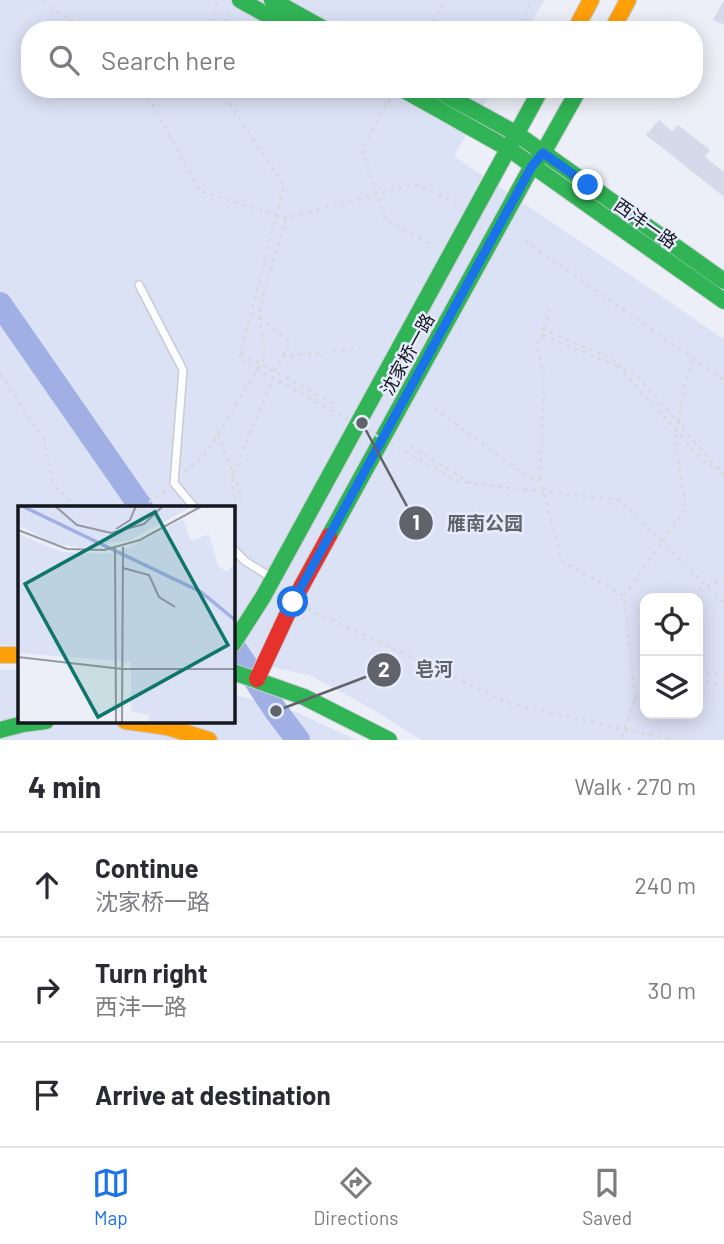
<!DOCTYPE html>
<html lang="en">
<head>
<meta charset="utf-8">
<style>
  :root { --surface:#fff; --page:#f2f2f3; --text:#2b2b33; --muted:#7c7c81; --line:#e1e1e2; --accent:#1a73e8 }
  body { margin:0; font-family:Barlow,"Noto Sans SC",sans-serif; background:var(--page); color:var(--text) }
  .controls { position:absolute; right:21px; bottom:21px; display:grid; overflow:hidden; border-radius:14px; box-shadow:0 4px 18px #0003 }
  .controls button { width:63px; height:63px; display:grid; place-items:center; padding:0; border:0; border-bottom:2px solid var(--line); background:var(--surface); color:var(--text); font:35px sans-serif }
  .stop { position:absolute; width:21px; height:21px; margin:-16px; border:5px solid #1a73e8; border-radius:50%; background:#fff }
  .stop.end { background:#1a73e8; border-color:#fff; box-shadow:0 2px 7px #0008 }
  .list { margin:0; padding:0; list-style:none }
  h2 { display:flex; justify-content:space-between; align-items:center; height:91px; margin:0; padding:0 28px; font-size:30px }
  h2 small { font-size:23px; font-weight:400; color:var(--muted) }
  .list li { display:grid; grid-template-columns:46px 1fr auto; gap:21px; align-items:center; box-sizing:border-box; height:105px; padding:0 28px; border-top:2px solid var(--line) }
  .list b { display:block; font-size:26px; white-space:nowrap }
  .list p { margin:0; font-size:23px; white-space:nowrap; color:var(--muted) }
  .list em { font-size:23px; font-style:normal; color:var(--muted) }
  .icon { flex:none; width:38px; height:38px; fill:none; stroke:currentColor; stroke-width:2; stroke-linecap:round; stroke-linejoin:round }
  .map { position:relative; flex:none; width:724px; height:740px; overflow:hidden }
  .search { position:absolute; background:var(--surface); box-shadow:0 4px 18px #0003; left:21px; right:21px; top:21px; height:77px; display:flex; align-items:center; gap:18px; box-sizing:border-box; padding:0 24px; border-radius:28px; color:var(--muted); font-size:26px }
  .sheet { height:406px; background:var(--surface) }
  nav { display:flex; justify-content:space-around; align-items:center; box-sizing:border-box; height:98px; border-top:2px solid var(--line); background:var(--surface); font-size:19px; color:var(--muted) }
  nav a { display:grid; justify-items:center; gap:4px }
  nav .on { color:var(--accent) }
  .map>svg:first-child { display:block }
</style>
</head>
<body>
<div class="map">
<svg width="724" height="740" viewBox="0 0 724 740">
  <rect width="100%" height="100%" fill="#eceff7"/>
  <path fill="#dce2f6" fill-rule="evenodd" d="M 0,0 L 544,0 L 527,30 L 30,30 L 30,89 L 493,89 L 454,156 L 724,339 L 724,740 L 422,740 L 365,705 L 309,675 L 233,659 L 233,507 L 19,507 L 19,646 L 0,645 ZM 645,598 L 698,598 L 698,714 L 645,714 Z
    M 0,670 L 19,670 L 19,721 L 233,721 L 233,694 L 296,712 L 356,740 L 0,740 Z"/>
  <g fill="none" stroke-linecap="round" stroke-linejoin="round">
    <path stroke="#a0afe4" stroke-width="24" d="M 0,304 L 141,507
      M 233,646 L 276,711 L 298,740"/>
  </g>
  <path fill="#d5d9e9" d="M 724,0 L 724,25 L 713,20 Z
    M 659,120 L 672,131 L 678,125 L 710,150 L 705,157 L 724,172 L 724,197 L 646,135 Z"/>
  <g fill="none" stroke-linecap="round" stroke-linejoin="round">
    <defs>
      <path id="lane" d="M 139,285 L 183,370 L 174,483 L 194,507
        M 233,549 L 245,561 L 272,578"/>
      <path id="fast" d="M 240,0 L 294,30
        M 272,0 L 326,30
        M 402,89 L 509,149 L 724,301
        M 435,89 L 517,134 L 724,281
        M 329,536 L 532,166 L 543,153 L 579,89
        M 233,644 L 263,597 L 541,89
        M 233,672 L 304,697 L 389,740
        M 0,730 L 23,724 L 46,721"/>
      <path id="slow" d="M 575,30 L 591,0
        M 612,30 L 628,0
        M 0,655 L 19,655
        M 125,721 L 167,727 L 209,740"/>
      <path id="jam" d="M 257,679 L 293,602 L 329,536"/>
    </defs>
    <use href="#lane" stroke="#c9cbd2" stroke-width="10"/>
    <use href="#fast" stroke="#c9cbd2" stroke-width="18"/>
    <use href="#slow" stroke="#c9cbd2" stroke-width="18"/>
    <use href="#jam" stroke="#c9cbd2" stroke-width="18"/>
    <path stroke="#d7d8da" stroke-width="2.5" stroke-dasharray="3.5 5" stroke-linecap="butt" d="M 44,0 L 50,7 L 87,30
      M 211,30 L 210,22 L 218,0
      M 221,30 L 229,14
      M 429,30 L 445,0
      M 518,30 L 532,0
      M 144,89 L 200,191 L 286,218 L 415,184 L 459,204
      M 390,98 L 362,149 L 385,219 L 435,247
      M 525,241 L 724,380
      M 260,317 L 290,342 L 282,356
      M 542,329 L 612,359 L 707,465 L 724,470
      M 543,335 L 617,366
      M 623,369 L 636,374 L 724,476
      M 0,374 L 43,438 L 54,486 L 78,507
      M 434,408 L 528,477 L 540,479 L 562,561 L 624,596 L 635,698 L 621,740
      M 218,434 L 242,496 L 236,508
      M 410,446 L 471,483
      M 185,472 L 207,452 L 265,357 L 259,312 L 286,218
      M 540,479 L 544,377 L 537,344 C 544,334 546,321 550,309
      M 142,507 L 168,489
      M 233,515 L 236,508 L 232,476 L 282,356 L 360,349
      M 624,596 L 686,508 L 675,442 L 685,383 L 694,359
      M 697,598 L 700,589 L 724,579
      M 308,609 L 511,704 L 675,740
      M 698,671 L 724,675
      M 698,679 L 724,686
      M 634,700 L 645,691"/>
    <use href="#lane" stroke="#fcfdfe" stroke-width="7"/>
    <use href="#fast" stroke="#30b455" stroke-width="16"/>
    <use href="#slow" stroke="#ff9f0a" stroke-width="16"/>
    <use href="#jam" stroke="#e5322d" stroke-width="16"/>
    <path stroke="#d7d8da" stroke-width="2.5" stroke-dasharray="3.5 5" stroke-linecap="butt" d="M 220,89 L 284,186 L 239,359 L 460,482 L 619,500 L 724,603
      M 241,353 L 336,405"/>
  </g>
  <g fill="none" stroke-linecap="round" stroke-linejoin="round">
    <path stroke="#1a73e8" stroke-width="9" d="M 293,602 L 532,166 L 543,153 L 588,185"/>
  </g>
  <g text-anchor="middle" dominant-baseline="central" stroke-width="5" stroke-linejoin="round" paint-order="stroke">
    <g font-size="18" fill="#15171e" stroke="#e7ecfc">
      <text transform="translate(646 223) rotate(35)">西沣一路</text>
      <text transform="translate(407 354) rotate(-61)">沈家桥一路</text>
    </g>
  </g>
  <g transform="translate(18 506)">
    <rect width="217" height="217" fill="#eceff7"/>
    <path d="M 0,0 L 175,0 L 112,34 L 67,42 L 37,38 L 0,19 ZM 165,13 L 173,35 L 191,28 L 200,60 L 209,66 L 217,58 L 217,217 L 131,217 L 131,209 L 113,205 L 113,156 L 0,147 L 0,28 L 44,46 L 88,48 L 113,41 Z" fill="#dce2f6"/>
    <path fill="none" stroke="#a0afe4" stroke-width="3.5" d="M 4,0 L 183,86 L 217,114"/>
    <path fill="none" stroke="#9699a0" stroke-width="2" d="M 37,0 L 59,19 L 93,27 L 126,18 L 145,0M 98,23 L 112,14 L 118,0M 0,24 L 49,43 L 86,44 L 122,34 L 184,0M 97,42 L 98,217M 105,62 L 131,69 L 141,91 L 157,101M 0,151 L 104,163 L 217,163M 104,217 L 105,41"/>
    <path fill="#0f766e" fill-opacity="0.15" stroke="#0f766e" stroke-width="3.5" d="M 137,6 L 210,139 L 80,211 L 7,78 Z"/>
    <rect width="217" height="217" fill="none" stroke="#15171e" stroke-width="3.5"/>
  </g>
  <path fill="none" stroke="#60636a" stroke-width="2.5" d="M362 423L416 523M276 711L384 670"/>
  <g fill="#60636a" stroke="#e7ecfc" stroke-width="2.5">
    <circle cx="362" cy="423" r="7"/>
    <circle cx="276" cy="711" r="7"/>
    <circle cx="416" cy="523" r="18"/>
    <circle cx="384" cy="670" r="18"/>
  </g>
  <g font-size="21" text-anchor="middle" font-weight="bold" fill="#fff">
    <text x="416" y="530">1</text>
    <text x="384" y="677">2</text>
  </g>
  <g font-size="19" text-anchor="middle" font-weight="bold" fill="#60636a" stroke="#e7ecfc" stroke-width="5" stroke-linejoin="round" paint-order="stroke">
    <text x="485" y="530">雁南公园</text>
    <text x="434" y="676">皂河</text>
  </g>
</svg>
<div class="controls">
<button><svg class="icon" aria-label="locate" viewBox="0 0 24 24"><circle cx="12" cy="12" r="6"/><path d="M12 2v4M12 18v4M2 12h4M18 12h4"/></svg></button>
<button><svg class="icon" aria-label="layers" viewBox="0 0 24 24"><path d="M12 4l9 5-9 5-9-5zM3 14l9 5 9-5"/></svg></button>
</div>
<div class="stop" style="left:293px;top:602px"></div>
<div class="stop end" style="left:588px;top:185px"></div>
<div class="search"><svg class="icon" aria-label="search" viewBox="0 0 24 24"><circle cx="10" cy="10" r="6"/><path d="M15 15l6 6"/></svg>Search here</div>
</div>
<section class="sheet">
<h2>4 min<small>Walk · 270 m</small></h2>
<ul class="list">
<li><svg class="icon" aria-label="ahead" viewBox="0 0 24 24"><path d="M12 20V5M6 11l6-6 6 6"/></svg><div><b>Continue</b><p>沈家桥一路</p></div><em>240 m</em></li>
<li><svg class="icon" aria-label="right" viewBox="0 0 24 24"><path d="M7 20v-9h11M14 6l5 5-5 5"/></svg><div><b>Turn right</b><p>西沣一路</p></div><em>30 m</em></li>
<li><svg class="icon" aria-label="arrive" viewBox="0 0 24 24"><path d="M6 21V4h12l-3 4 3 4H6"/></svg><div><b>Arrive at destination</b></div></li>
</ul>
</section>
<nav>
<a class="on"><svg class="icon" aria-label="map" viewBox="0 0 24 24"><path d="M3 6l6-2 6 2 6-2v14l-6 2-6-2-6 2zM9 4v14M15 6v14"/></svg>Map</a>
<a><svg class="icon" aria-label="directions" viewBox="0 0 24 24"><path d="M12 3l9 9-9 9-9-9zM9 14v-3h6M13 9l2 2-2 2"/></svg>Directions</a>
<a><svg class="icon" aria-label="saved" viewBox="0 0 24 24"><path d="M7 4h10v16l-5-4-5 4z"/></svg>Saved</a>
</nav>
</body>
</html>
